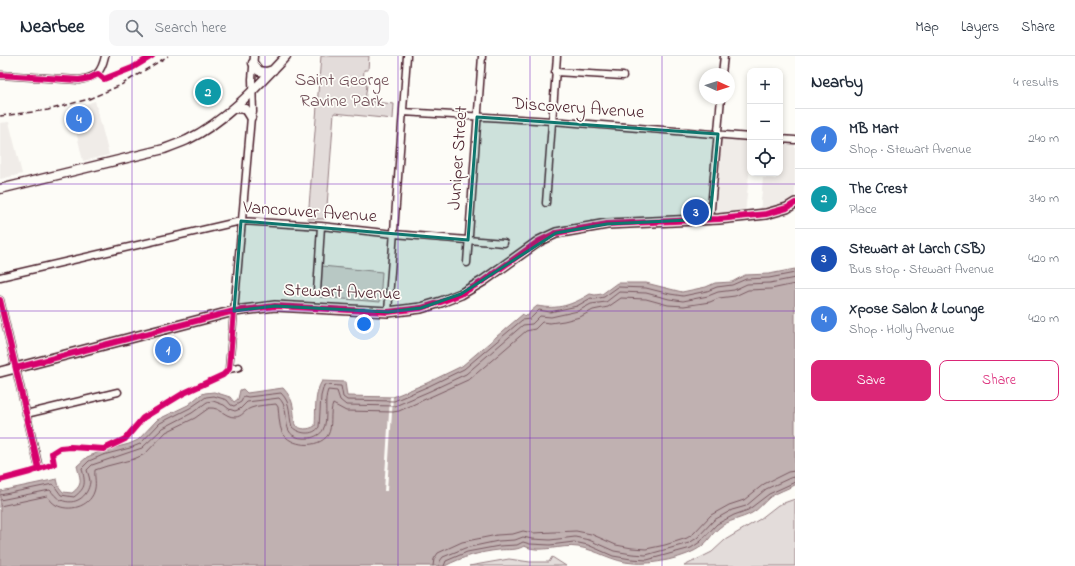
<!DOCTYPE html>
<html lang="en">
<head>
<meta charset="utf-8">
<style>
  :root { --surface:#fff; --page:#f6f6f7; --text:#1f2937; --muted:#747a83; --line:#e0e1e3; --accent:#db2777 }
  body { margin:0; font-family:"Indie Flower",sans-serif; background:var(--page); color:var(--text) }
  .controls { position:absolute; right:12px; top:12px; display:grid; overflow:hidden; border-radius:8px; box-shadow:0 2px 6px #0003 }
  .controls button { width:36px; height:36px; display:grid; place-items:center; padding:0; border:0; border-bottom:1px solid var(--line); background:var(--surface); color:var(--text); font:20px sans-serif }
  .compass { position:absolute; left:699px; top:12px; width:36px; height:36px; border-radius:50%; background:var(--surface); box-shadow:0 2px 6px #0003; rotate:93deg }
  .you { position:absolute; left:364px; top:268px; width:14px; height:14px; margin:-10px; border:3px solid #fff; border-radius:50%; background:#1a73e8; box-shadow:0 0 0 6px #1a73e833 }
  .badge { display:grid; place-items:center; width:26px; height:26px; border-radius:50%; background:var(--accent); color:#fff; font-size:13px; font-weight:700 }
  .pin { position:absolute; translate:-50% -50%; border:2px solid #fff; box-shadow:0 1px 4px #0006 }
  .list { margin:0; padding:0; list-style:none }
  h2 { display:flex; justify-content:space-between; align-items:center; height:52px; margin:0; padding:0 16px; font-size:17px }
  h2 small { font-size:13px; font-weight:400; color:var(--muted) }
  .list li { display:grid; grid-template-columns:26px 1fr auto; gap:12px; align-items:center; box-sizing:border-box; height:60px; padding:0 16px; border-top:1px solid var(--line) }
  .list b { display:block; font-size:15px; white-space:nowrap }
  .list p { margin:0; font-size:13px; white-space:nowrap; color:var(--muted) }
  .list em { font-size:13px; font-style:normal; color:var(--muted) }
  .actions { display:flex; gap:8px; padding:12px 16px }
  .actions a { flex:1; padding:9px 0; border:1px solid var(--accent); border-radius:8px; text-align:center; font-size:14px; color:var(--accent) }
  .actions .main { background:var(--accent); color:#fff }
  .icon { flex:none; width:22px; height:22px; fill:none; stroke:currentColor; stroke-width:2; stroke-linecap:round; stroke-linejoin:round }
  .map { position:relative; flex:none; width:795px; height:510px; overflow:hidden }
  header { display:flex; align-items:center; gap:24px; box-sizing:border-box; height:56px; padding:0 20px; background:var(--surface); border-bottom:1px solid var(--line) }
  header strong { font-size:19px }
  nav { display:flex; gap:22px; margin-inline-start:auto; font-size:14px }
  .search { width:280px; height:36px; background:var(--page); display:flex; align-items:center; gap:10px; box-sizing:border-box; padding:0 14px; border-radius:8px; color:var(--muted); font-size:15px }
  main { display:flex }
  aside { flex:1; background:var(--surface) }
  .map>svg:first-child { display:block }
</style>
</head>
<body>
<header>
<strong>Nearbee</strong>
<div class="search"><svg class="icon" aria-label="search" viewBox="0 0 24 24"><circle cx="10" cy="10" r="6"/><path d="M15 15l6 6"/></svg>Search here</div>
<nav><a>Map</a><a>Layers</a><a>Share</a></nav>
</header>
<main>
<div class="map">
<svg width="795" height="510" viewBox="0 0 795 510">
  <rect width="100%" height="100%" fill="#fdfcf7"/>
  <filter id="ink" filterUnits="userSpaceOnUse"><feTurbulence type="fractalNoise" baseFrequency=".025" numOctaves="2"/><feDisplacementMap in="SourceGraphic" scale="8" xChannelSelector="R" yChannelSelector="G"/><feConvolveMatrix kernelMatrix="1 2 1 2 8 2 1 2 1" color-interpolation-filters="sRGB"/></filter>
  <g filter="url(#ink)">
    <path fill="#f0ece8" d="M 95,45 L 109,99 L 83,105 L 71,53 Z
      M 9,66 L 22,118 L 0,123 L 0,67 Z
      M 718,79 L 750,82 L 750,108 L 745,159 L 712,162 Z
      M 780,84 L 795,85 L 795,146 L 760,157 L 763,122 L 776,123 L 776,117 L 780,117 Z"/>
    <path fill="#e3dcda" stroke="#967e82" d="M 321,0 L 369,0 L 368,14 L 364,14 L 363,28 L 367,29 L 365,45 L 394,48 L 393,63 L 334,57 L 326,163 L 308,163 Z
      M 322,210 L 382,216 L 380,246 L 319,241 Z
      M 795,443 L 795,510 L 684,510 L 712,496 L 725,484 L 760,463 L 778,449 Z
      M 552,501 L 566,510 L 469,510 L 509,503 L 530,506 L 549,506 Z"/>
    <path fill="#c0b1b1" stroke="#91777b" d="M 795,213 L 795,429 C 787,433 778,436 770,441 C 764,446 759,453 752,457 C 741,463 728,464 719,472 C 712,477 709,485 702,490 C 687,502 651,509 633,507 C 613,506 597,494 578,491 C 560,488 540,498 524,490 C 516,495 508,493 499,494 C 480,496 462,501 445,510 L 0,510 L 0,435 L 57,423 L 59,431 L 63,436 L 72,437 C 84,428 80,423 77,410 L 87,401 L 102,395 L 129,388 L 138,384 L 157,364 L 188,349 L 200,339 L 205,337 L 214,336 L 230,341 L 234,346 L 238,343 L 240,334 L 243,333 L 247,337 L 283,332 C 295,345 293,352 295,369 C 301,374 308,374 315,370 C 316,356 314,337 322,325 L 345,326 L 347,340 L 393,341 L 427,327 L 462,310 L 523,258 L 523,259 L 528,260 L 530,256 L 537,250 C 558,254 572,249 590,238 L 595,239 L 602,238 L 617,227 L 646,227 L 682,236 L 706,231 L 715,227 L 732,226 L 745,219 L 769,218 Z"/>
    <path fill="#fdfcf7" d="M 390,341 L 393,341 L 387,435 L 384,435 Z"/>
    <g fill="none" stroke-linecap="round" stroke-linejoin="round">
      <path stroke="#795961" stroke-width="1" d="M 0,439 L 53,428 L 61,439 L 74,441 C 87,431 85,427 82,412 L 89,405 L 103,399 L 130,392 L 140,388 L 160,367 L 190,352 L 206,341 L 214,340 L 227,344 L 231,349 L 234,350 L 241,346 L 244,340 L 248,341 L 281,337 C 292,348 288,358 292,371 C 299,378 313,380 319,371 L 321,340 L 324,329 L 341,330 L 343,341 L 347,344 L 394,345 L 429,330 L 464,313 L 522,264 L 530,263 L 539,254 L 550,256 L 577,250 L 591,242 L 595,243 L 604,241 L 618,231 L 646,232 L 670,238 L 683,240 L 707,235 L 717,231 L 732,229 L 746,223 L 769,222 L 795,217
        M 0,444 L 50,434 C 53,437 56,442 61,444 C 75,450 88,441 90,426 C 90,422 88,418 87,414 L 92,409 L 142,392 L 163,372 L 192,357 L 207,346 L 213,345 L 224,349 L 229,353 L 235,355 L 240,353 L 247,346 L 279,342 C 294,356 275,385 310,382 C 315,381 321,378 323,374 C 329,363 323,346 328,334 L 337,335 L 340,344 L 346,349 L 395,350 L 430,335 L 466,318 L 523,269 L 532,268 L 540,260 L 551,261 L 578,255 L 591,248 L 606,246 L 619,236 L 646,237 L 669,243 L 683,245 L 708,240 L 718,236 L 734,234 L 747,228 L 770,227 L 795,222
        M 0,450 L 47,440 C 50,443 52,447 56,449 C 69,456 89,451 94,436 C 97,428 94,421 95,414 L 107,410 L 134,403 L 145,398 L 166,376 L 195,362 L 209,352 C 221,351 224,361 235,361 C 242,361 245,354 251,352 C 258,349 269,349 276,348 L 278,351 C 279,359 279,369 282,376 C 290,391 318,393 328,379 C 333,370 329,357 333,348 L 346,355 L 393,356 L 399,355 L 470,323 L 526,275 L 535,273 L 542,266 L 550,267 L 564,265 L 580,261 L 593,254 L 608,251 L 621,242 L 646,243 L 668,249 L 684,250 L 710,246 L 719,242 L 735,240 L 748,234 L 771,233 L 795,228
        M 433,510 L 434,503 L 438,497 L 462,486 L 497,479 L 513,478 L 523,475 L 533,477 L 576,475 L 591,478 L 616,489 L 632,492 L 646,493 L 665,489 L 687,482 L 693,478 L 711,459 L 729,449 L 744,444 L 764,428 L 788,416 L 795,415
        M 439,510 L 440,505 L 443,501 L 465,492 L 498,485 L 515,484 L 523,481 L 532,483 L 550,484 L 575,481 L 589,484 L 614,495 L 632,498 L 646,499 L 689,487 L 697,482 L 714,464 L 732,454 L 746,450 L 766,433 L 790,422 L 795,421
        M 444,510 L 446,505 L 467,496 L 499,490 L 517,489 L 523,486 L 530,488 L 550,489 L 574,486 L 588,489 L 613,500 L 631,503 L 647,504 L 691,492 L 700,486 L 717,468 L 734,459 L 748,454 L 769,438 L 795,426"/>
      <defs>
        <path id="minor" d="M 555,16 L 623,20
          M 722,18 L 724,0
          M 0,19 L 79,24 C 97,21 101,17 105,0
          M 403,56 L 552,65 L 750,81
          M 780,83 L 795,84
          M 546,147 L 557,0
          M 710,163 L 721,42
          M 467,207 L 482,0
          M 0,221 L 241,165 L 321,170 L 394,178 L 504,187
          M 317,236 L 321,170
          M 0,244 L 38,408
          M 388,256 L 407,0
          M 239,311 L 229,313 L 251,61 L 253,56 L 252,23 L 254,0
          M 26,358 L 118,336"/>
        <path id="major" d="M 253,7 L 259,15 L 266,16 L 273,14
          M 235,52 L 246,53 L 251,61
          M 0,133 L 164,93 C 172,90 180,87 187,84 C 226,65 257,31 286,0"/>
        <path id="highway" d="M 0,316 L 234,255 L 275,250 L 388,256 L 421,252 L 441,246 L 461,238 L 483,225 L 539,185 L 556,177 L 607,168 L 719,163 L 766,158 L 787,152 L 795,147"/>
      </defs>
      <use href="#minor" stroke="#4a1f2b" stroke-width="9"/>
      <use href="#major" stroke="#4a1f2b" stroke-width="11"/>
      <use href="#highway" stroke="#4a1f2b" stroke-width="12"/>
      <use href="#minor" stroke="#fdfcf7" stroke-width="6"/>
      <use href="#major" stroke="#fdfcf7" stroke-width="8"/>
      <use href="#highway" stroke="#fdfcf7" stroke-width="9"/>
      <path stroke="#4a1f2b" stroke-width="1.5" stroke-dasharray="6 3" stroke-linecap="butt" d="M 0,60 L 48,54 L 89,43 L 121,29 L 168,0"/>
      <defs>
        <path id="cycleway" d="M 0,19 L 79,24 L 90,22 L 98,18 L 104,23 L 132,12 L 152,0
          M 0,244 L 39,413
          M 16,312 L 234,255 L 275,250 L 388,256 L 421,252 L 441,246 L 461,238 L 483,225 L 539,185 L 556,177 L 607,168 L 719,163 L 766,158 L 787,152 L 795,147
          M 0,424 L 30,416 L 54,408 L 52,397 L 60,392 L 71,391 L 104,393 L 125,383 L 143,362 L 184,337 L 223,319 L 229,313 L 234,255"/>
      </defs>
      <use href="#cycleway" stroke="#fdfcf7" stroke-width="8"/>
      <use href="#cycleway" stroke="#d6006c" stroke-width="6"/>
    </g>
  </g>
  <path fill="#0f766e" fill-opacity="0.2" stroke="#0f766e" stroke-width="3" stroke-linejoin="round" d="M 477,61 L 718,78 L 710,163 L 607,168 L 556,177 L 461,238 L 421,252 L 388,256 L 275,250 L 234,255 L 241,165 L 468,184 Z"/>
  <path fill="none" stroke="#7b2cbf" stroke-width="1" stroke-opacity="0.55" d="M 132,0 L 132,510M 265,0 L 265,510M 398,0 L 398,510M 530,0 L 530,510M 662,0 L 662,510M 0,128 L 795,128M 0,255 L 795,255M 0,382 L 795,382"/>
  <g text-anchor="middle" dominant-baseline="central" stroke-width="3.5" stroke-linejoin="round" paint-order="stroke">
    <g font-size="18" fill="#704e57" stroke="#fdfcf7">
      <text x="342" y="25">Saint George<tspan x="342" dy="21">Ravine Park</tspan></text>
    </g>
    <g font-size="18" fill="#4a1f2b" stroke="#fdfcf7">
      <text transform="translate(578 53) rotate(4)">Discovery Avenue</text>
      <text transform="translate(459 102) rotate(-86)">Juniper Street</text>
      <text transform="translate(310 157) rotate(4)">Vancouver Avenue</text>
      <text transform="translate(342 237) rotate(2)">Stewart Avenue</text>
    </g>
  </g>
</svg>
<div class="controls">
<button>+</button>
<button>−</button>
<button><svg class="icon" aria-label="locate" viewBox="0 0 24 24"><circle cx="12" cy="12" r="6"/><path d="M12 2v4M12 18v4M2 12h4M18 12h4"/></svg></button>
</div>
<svg class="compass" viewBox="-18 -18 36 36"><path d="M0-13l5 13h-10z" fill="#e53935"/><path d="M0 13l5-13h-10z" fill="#747a83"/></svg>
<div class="you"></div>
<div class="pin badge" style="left:168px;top:294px;background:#3f7fe0">1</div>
<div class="pin badge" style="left:208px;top:36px;background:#0f9aa8">2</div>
<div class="pin badge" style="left:696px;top:156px;background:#1a4fb4">3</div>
<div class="pin badge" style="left:79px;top:63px;background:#3f7fe0">4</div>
</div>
<aside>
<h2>Nearby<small>4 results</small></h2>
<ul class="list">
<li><span class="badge" style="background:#3f7fe0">1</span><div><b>MB Mart</b><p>Shop · Stewart Avenue</p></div><em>240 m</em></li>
<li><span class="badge" style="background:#0f9aa8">2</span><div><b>The Crest</b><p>Place</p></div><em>340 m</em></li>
<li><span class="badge" style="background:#1a4fb4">3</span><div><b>Stewart at Larch (SB)</b><p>Bus stop · Stewart Avenue</p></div><em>420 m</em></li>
<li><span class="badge" style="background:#3f7fe0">4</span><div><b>Xpose Salon &amp; Lounge</b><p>Shop · Holly Avenue</p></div><em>420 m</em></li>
</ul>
<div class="actions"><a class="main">Save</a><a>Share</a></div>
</aside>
</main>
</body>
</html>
